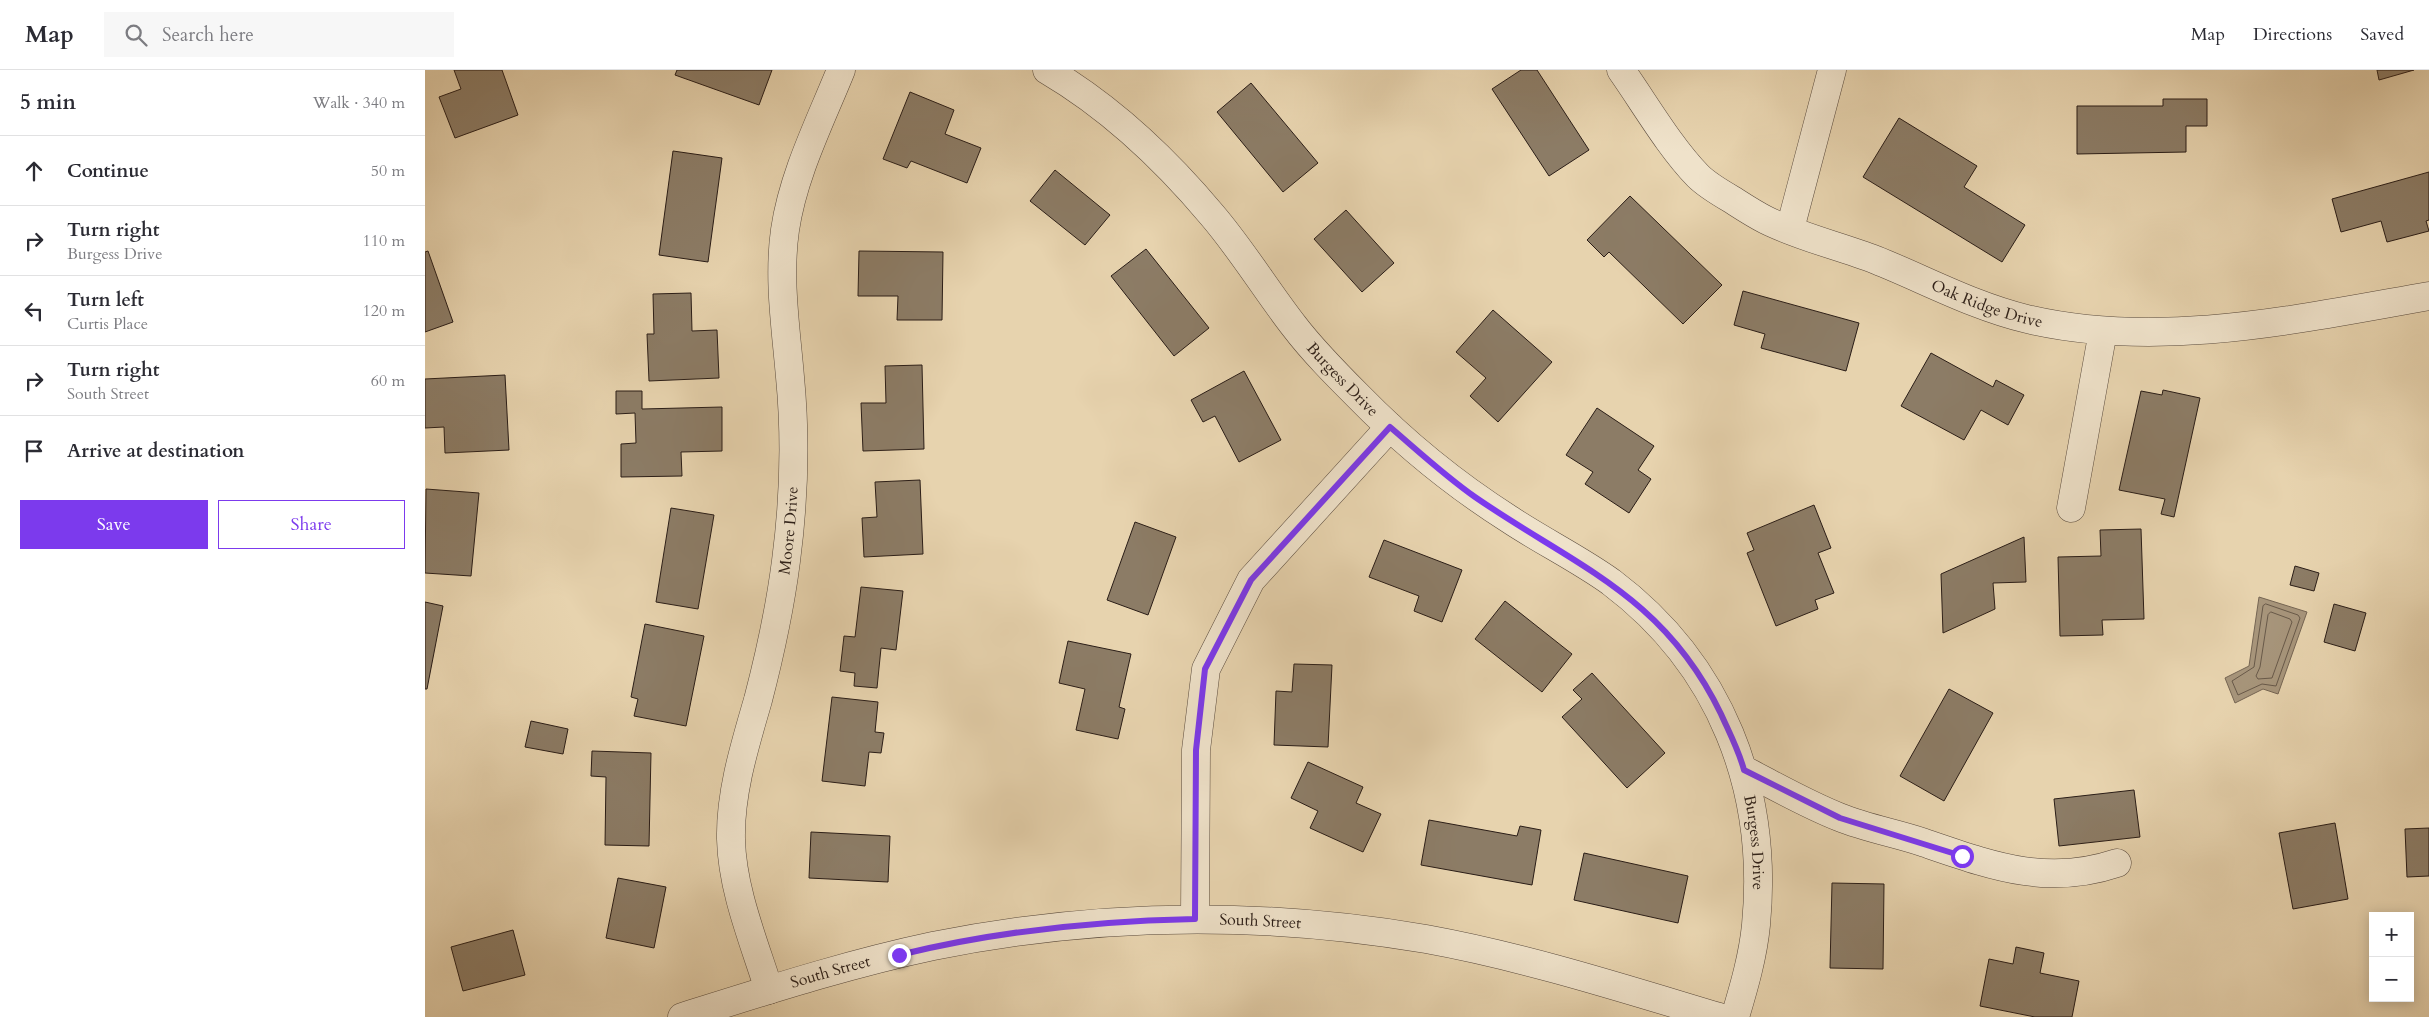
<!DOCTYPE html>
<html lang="en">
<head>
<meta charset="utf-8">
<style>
  :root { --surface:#fff; --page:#f7f7f7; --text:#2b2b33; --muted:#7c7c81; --line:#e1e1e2; --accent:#7c3aed }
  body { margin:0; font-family:Cardo,serif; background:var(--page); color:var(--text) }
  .controls { position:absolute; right:15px; bottom:15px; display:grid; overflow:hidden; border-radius:0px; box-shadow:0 2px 12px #0003 }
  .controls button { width:45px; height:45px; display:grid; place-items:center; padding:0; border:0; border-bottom:1px solid var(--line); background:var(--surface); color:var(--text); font:25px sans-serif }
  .stop { position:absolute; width:15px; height:15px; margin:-11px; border:4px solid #7c3aed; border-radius:50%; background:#fff }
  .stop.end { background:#7c3aed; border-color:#fff; box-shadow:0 1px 5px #0008 }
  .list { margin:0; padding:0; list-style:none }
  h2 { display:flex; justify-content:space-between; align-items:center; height:65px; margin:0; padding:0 20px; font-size:21px }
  h2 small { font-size:16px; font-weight:400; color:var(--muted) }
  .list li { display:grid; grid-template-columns:32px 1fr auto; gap:15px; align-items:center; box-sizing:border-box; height:70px; padding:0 20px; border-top:1px solid var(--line) }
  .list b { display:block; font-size:19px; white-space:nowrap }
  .list p { margin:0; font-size:16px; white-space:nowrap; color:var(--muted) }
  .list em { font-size:16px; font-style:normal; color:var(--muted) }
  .actions { display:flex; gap:10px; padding:15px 20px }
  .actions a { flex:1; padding:11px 0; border:1px solid var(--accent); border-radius:0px; text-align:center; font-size:18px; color:var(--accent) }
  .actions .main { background:var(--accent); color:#fff }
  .icon { flex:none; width:28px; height:28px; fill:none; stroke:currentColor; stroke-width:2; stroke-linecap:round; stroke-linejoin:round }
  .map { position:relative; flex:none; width:2004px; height:947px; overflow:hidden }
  header { display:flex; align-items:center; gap:30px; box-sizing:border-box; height:70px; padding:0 25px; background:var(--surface); border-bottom:1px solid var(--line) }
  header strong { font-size:24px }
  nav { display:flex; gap:28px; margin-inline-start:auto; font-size:18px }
  .search { width:350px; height:45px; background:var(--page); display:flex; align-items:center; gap:12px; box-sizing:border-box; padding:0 18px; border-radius:0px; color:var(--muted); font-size:19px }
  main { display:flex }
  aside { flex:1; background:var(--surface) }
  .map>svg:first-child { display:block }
</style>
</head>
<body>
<header>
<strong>Map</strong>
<div class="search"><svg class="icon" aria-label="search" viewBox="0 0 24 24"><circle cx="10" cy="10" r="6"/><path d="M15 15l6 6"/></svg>Search here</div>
<nav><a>Map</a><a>Directions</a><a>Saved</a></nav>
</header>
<main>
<aside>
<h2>5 min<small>Walk · 340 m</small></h2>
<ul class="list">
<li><svg class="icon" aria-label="ahead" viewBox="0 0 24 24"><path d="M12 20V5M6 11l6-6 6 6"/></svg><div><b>Continue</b></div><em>50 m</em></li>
<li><svg class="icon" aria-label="right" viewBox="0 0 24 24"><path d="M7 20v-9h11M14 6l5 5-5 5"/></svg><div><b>Turn right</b><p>Burgess Drive</p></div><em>110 m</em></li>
<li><svg class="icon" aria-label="left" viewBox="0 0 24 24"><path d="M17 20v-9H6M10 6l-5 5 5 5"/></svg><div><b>Turn left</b><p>Curtis Place</p></div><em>120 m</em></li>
<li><svg class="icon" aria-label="right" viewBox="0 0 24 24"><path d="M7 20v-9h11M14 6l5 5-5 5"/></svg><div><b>Turn right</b><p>South Street</p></div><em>60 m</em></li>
<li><svg class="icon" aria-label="arrive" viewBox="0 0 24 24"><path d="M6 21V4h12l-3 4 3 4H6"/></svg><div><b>Arrive at destination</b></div></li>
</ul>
<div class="actions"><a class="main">Save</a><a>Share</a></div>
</aside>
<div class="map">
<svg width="2004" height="947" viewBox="0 0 2004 947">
  <rect width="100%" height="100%" fill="#e7d3ae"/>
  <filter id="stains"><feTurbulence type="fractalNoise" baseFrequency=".004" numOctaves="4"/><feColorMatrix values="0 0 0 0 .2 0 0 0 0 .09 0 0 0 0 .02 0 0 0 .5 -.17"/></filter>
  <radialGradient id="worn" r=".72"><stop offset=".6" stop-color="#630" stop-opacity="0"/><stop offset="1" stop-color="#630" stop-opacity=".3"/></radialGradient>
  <path fill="#a7957b" stroke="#756553" d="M 1834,527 L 1882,542 L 1853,624 L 1838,619 L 1810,633 L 1800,608 L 1824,596 Z"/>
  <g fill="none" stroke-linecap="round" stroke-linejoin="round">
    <path stroke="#685949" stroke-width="1" d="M 1841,534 L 1873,545 L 1875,548 L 1851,616 L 1837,614 L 1813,625 L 1807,611 L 1829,597 L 1838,536 Z
      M 1846,542 L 1865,549 L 1867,552 L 1847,608 L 1833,609 L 1831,606 L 1835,597 L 1843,545 Z"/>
  </g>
  <path fill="#8c7c66" stroke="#2a1d17" d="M 29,0 L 77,0 L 93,45 L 30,68 L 14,27 L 36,19 Z
    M 252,0 L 347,0 L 334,35 L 250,5 Z
    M 1096,0 L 1112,0 L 1164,80 L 1124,106 L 1067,19 Z
    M 1952,0 L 1989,0 L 1954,10 Z
    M 826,13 L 893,93 L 858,122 L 792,42 Z
    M 485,22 L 529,40 L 520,64 L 556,78 L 542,113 L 486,91 L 482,98 L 458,89 Z
    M 1738,29 L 1782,29 L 1782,56 L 1761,56 L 1761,82 L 1652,84 L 1652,36 L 1738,36 Z
    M 1474,48 L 1552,96 L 1539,117 L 1600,155 L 1577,192 L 1438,107 Z
    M 248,81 L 297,88 L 283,192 L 234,185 Z
    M 630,100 L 685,145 L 660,175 L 605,131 Z
    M 2004,102 L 2004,150 L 2001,151 L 2004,161 L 1962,172 L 1956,151 L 1916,162 L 1907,129 Z
    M 1205,126 L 1297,215 L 1258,254 L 1184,182 L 1179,187 L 1162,170 Z
    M 921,140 L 969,193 L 937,222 L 889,169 Z
    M 721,179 L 784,258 L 749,286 L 686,206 Z
    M 3,181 L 28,252 L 0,262 L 0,182 Z
    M 434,181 L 518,182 L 517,250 L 472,250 L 473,226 L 433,226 Z
    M 1318,221 L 1434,253 L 1421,301 L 1336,278 L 1340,264 L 1309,255 Z
    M 266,223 L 267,261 L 292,260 L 294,308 L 224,311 L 222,264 L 229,264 L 228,224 Z
    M 1068,240 L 1127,292 L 1073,352 L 1045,326 L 1061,308 L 1031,282 Z
    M 1506,283 L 1568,317 L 1571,310 L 1599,325 L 1583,355 L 1556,340 L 1539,370 L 1476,336 Z
    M 497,295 L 499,379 L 438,381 L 436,333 L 461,333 L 460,296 Z
    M 819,301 L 856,370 L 814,392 L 790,346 L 778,352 L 766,330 Z
    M 80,305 L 84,380 L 20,383 L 19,357 L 0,358 L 0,309 Z
    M 1738,320 L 1775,328 L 1749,447 L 1736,444 L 1740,429 L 1694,420 L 1716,321 L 1737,325 Z
    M 191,321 L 217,321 L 217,339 L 297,337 L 297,381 L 256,382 L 257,406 L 196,407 L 196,374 L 211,373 L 210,343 L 191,344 Z
    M 1172,338 L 1229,376 L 1213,400 L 1226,409 L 1204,443 L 1160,414 L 1168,402 L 1141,385 Z
    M 495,410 L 498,484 L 439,487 L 437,448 L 452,447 L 450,412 Z
    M 1,419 L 54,423 L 46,506 L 0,503 Z
    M 1389,435 L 1406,478 L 1393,483 L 1409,523 L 1390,530 L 1393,539 L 1351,556 L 1322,483 L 1329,480 L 1322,463 Z
    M 246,438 L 289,445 L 273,539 L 231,532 Z
    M 710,452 L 751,467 L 723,545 L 682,530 Z
    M 1716,459 L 1719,549 L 1677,550 L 1678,565 L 1635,566 L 1633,487 L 1676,486 L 1675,460 Z
    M 1599,467 L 1601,512 L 1568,513 L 1570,539 L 1518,563 L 1516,504 Z
    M 959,470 L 1037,500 L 1017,552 L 989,541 L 994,526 L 944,507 Z
    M 1870,496 L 1894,503 L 1889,521 L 1865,515 Z
    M 436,517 L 478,521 L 471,580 L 456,578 L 452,618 L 429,616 L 430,603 L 415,601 L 419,566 L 430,567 Z
    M 1080,531 L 1147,584 L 1117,622 L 1050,569 Z
    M 0,532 L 18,536 L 2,619 L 0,619 Z
    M 1909,534 L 1941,543 L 1930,581 L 1899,572 Z
    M 220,554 L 279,566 L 261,656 L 209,646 L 213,629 L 206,627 Z
    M 643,571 L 706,584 L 694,637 L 700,639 L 693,669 L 651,660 L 660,619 L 634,613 Z
    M 869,594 L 907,595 L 903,677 L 849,675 L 851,621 L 867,622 Z
    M 1167,603 L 1240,683 L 1202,718 L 1137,647 L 1157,629 L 1148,620 Z
    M 1524,619 L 1568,643 L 1519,731 L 1475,706 Z
    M 407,627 L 453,632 L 450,662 L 459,663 L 456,683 L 444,682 L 440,716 L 397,711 Z
    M 106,651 L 143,659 L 138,684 L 100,677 Z
    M 167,681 L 226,683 L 224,776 L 180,775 L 181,707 L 166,706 Z
    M 883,692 L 938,717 L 931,733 L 956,744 L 938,782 L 885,758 L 893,741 L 866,728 Z
    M 1709,720 L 1715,767 L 1634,776 L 1629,729 Z
    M 1004,750 L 1092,766 L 1095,756 L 1116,760 L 1107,815 L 996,795 Z
    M 1910,753 L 1923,829 L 1868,839 L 1854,763 Z
    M 2004,758 L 2004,806 L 1982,807 L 1980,759 Z
    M 386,762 L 465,766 L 463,812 L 384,808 Z
    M 1159,783 L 1263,806 L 1253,853 L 1149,830 Z
    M 193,808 L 241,817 L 229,878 L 181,868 Z
    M 1407,813 L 1459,814 L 1458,899 L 1405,898 Z
    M 88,860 L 100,905 L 38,921 L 26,877 Z
    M 1591,877 L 1619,883 L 1615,903 L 1654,911 L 1647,947 L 1610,947 L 1555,936 L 1564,889 L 1588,894 Z"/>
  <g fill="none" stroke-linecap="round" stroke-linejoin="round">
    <defs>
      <g id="minor">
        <path id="s1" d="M 622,0 C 685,37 740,89 787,145 C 817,180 841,220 869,256 C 888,281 911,304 933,326 C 978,372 1029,414 1084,449 C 1117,471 1154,489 1186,512 C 1296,595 1344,719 1331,855 C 1328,886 1319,917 1310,947"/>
        <path id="s2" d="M 1196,0 C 1220,34 1244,76 1273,106 C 1282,115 1294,122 1306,129 C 1317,136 1329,144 1341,150 C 1375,167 1415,176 1451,190 C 1501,210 1548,236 1602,249 C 1734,280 1873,249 2004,226"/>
        <path d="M 1365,159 L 1407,0"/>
        <path d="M 1646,438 L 1678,261"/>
        <path d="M 1319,700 C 1350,716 1381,734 1414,747 C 1441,758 1470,763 1497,772 C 1565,795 1621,817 1692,793"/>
        <path d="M 770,849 L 771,680 L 781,599 L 826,510 L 965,357"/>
        <path id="s3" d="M 344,920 C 329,872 307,820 306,769 C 305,722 320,675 333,630 C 345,584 355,538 361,491 C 369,430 371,369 365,307 C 361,259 353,209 360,160 C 368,105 395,52 416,0"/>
        <path id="s4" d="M 257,947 C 340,921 423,894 508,876 C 671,843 837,841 1001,869 C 1100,887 1197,918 1294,947"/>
      </g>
    </defs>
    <use href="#minor" stroke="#594a3d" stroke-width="29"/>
    <use href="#minor" stroke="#efe2ca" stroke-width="28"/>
  </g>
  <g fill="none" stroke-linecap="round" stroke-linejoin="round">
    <path stroke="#7c3aed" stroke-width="6" d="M 474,885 C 571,861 670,851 770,849 L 771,680 L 780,599 L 826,510 L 965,357 C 992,380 1020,406 1050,427 C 1150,496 1239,525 1296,644 C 1304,662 1314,681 1319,700 L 1415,748 L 1537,786"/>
  </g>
  <g text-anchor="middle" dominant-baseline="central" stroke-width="4" stroke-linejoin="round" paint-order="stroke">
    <g font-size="16" fill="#2a1d17" stroke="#efe2ca">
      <text stroke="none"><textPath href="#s2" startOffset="449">Oak Ridge Drive</textPath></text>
      <text stroke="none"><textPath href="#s1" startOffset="431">Burgess Drive</textPath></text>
      <text stroke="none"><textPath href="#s3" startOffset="471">Moore Drive</textPath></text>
      <text stroke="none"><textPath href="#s1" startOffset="1076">Burgess Drive</textPath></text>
      <text stroke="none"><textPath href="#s4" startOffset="590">South Street</textPath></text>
      <text stroke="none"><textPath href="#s4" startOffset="155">South Street</textPath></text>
    </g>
  </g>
  <rect width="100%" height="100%" filter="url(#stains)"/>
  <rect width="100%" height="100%" fill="url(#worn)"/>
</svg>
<div class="controls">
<button>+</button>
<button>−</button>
</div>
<div class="stop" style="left:1537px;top:786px"></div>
<div class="stop end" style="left:474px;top:885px"></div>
</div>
</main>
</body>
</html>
